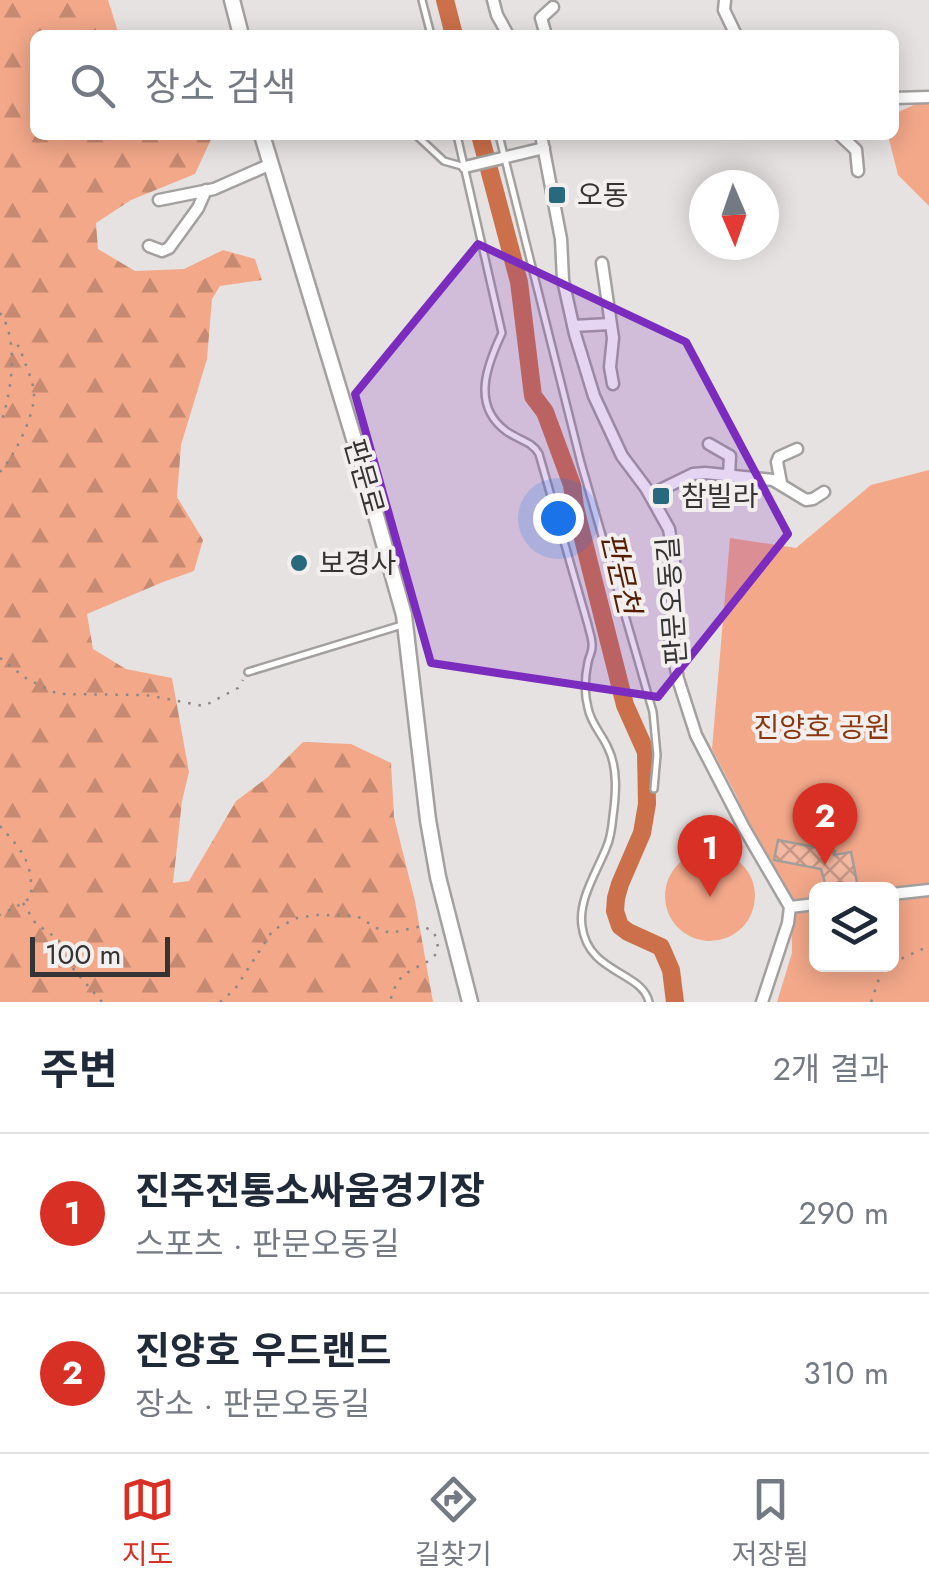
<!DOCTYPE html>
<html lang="ko">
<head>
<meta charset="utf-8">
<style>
  :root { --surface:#fff; --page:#f6f6f7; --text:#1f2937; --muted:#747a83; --line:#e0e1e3; --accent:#d93025 }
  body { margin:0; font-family:Jost,"Noto Sans KR",sans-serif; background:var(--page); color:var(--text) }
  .controls { position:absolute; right:30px; bottom:30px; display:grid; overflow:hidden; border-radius:15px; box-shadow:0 5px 25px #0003 }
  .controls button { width:90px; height:90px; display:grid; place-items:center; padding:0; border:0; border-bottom:2px solid var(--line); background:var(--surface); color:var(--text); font:50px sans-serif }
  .compass { position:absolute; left:689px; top:170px; width:90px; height:90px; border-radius:50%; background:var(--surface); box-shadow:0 5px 25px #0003; rotate:178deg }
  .scale { position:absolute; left:30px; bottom:25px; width:140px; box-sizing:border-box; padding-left:10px; border:5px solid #353333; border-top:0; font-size:28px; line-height:35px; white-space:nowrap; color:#353333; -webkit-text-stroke:8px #f3efee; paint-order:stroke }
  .you { position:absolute; left:558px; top:518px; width:35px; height:35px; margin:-25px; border:8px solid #fff; border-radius:50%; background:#1a73e8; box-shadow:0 0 0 15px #1a73e833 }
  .badge { display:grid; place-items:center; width:65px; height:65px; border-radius:50%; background:var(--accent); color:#fff; font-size:32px; font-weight:700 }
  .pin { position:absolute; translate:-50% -82px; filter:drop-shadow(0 2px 5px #0008) }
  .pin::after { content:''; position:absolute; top:52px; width:35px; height:30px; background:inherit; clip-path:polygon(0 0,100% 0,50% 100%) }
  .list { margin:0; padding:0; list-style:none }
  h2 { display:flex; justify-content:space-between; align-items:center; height:130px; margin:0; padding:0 40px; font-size:42px }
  h2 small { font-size:32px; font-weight:400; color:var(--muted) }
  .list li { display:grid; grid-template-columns:65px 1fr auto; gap:30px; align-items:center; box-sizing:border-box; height:160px; padding:0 40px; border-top:2px solid var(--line) }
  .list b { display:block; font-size:38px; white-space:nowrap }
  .list p { margin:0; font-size:32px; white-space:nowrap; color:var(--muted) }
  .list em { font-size:32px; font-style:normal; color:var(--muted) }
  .icon { flex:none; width:55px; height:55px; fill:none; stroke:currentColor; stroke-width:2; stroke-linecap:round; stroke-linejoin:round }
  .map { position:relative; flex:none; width:929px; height:1002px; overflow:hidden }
  .search { position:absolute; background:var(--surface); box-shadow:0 5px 25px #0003; left:30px; right:30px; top:30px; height:110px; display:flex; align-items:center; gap:25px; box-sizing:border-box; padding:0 35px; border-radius:15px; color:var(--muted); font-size:38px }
  .sheet { height:450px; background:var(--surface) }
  nav { display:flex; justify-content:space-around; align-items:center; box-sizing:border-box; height:140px; border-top:2px solid var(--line); background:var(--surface); font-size:28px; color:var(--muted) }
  nav a { display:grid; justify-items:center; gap:5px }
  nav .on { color:var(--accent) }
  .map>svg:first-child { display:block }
</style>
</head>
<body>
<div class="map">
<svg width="929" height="1002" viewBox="0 0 929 1002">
  <defs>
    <pattern id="forest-firs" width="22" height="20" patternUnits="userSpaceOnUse" patternTransform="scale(2.5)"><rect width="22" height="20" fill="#f3a88a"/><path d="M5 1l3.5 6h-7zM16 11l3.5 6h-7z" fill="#c68971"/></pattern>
    <pattern id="building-cross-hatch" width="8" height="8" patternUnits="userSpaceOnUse" patternTransform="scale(2.5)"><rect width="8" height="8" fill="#f4b9a2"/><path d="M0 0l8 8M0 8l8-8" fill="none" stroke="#c69785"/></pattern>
  </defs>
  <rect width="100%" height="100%" fill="#e6e2e1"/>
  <path fill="url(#forest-firs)" d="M 0,0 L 108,0 L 119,35 L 35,35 L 35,135 L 213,135 L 195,174 L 131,200 L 96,223 L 98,249 L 135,271 L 184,269 L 223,250 L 255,259 L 262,280 L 220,286 L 212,299 L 207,359 L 181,445 L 177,497 L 203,540 L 194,571 L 163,582 L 87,614 L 93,649 L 126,669 L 172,678 L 189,772 L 182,801 L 173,883 L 189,881 L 236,801 L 268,777 L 303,742 L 351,744 L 391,763 L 394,817 L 415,901 L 433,1002 L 0,1002 Z"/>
  <path fill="#f3a88a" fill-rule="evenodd" d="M 929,98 L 929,206 L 898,175 L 888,135 L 894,135 L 894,114 Z
    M 929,470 L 929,1002 L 777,1002 L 792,953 L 791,904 L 756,842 L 737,797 L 712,749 L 730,538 L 796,548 L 871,485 ZM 816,889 L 892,889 L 892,964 L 816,964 Z
    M665 896a45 45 0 1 1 90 0a45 45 0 1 1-90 0Z"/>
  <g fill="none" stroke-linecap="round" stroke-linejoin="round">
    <path stroke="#cb704b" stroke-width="18" d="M 445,0 L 454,35
      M 480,135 L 519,282 L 533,396 L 545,412 L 572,485 L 575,507 L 625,705 L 646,752 L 647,804 L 642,833 L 620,884 L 616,898 L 615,911 L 620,926 L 628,932 L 661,947 L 671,970 L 675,1002"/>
  </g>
  <path fill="url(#building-cross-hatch)" stroke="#a19e9c" stroke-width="2.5" d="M 778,840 L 835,851 L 834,855 L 851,852 L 858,887 L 827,890 L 821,869 L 774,860 Z"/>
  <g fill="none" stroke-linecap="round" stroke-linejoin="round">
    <defs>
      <path id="lane" d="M 422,0 L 431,35
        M 416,135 L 444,161 L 465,167
        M 457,135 L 502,333 C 487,365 471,405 506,431 C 518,440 532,441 539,454 L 588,625 C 589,631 593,640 592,647 C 592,652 589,657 588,662 C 585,676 584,693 588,708 C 591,724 602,734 608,748 C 618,768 616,794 613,816 C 612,826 611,837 607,846 C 598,870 578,899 582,926 C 588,974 642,971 649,1002
        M 499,135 L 581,463 L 653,712 L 657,755 L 654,789
        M 248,672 L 402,625"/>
      <path id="street" d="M 493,0 L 497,15 L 508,35
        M 725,0 L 724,10 L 736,35
        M 546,35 L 541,18 L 553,7
        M 894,98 L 929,97
        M 541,135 L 561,239 L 563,280 L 575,334 L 594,396 L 622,456 L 646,488 L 669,529 L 674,560 L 670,636 L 678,679 L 696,735 L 744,828 L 790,907 L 788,923 L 762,1002
        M 840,135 L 856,150 L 858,171
        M 465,167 L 544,148
        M 159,200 L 214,189 L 271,164
        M 149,246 L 162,251 L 169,248 L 198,208 L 206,190
        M 602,263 L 613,338 L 610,367 L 613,384
        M 573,326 L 610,324
        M 709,444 L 730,456 L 729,476
        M 781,483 L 777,462 L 779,457 L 797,449
        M 650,495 L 693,474 L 705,473 L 773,480 L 806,500 L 813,499 L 824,492
        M 892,894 L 929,890
        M 790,907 L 816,904"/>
      <path id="secondary" d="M 232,0 L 241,35
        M 262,135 L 361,462 L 404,615 L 428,820 L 438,877 L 470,1002"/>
    </defs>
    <use href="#lane" stroke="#a3a09f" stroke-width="10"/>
    <use href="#street" stroke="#a3a09f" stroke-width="15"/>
    <use href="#secondary" stroke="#a3a09f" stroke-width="19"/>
    <path stroke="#8a8787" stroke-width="2.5" stroke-dasharray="2.5 8" stroke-linecap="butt" d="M 0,313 C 20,340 11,396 0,425
      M 0,472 C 15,455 35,415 34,393 C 33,378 23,362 20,347 L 10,341
      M 0,658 L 27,679 L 58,694 L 146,695 L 204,706 L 238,688 L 243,680
      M 0,826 C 22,851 33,861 31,897 L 23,903 L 0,915
      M 23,903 L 36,924 L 58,939 L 74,970 L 102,1002
      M 892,963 L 929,946
      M 220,1002 L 235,989 L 273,930 L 297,918 L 316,915 L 357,916 L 380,930 L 391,933 L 422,926 L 433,931 C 450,964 416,961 400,979 C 395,985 392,994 390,1002
      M 871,1002 L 883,967 L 888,964"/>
    <use href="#lane" stroke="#fff" stroke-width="5"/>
    <use href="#street" stroke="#fff" stroke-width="10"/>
    <use href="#secondary" stroke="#fff" stroke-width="14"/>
  </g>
  <path fill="#7b2cbf" fill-opacity="0.2" stroke="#7b2cbf" stroke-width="8" stroke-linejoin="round" d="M 478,244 L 686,342 L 788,534 L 658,697 L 431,663 L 355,394 Z"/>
  <g fill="#29697d" stroke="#f3efee" stroke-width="4">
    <rect x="547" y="185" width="20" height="20" rx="5"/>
    <rect x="651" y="486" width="20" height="20" rx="5"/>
    <circle cx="299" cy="563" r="10"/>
  </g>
  <g text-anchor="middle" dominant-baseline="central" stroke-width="8" stroke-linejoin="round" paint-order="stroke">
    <g font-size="28" fill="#353333" stroke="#f3efee" text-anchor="start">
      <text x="577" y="195">오동</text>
      <text x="681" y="496">참빌라</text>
      <text x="319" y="563">보경사</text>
    </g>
    <g font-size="28" fill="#353333" stroke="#f3efee">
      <text transform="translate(364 477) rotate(74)">판문로</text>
      <text transform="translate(672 601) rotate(-94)">판문오동길</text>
    </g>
    <g font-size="28" fill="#8b370f" stroke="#f3efee">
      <text x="822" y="727">진양호 공원</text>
    </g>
    <g font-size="30" font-style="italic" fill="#561c00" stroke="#f3efee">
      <text transform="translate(621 573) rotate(77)">판문천</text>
    </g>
  </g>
</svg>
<div class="controls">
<button><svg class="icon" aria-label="layers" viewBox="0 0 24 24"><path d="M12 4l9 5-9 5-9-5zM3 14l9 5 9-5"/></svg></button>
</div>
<svg class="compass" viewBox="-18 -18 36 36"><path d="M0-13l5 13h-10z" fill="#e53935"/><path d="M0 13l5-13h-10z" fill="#747a83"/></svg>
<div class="scale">100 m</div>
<div class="you"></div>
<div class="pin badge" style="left:710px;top:897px">1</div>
<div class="pin badge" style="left:825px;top:865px">2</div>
<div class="search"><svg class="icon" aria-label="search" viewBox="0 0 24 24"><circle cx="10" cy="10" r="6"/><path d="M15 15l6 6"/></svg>장소 검색</div>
</div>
<section class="sheet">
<h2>주변<small>2개 결과</small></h2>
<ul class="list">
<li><span class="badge">1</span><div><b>진주전통소싸움경기장</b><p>스포츠 · 판문오동길</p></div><em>290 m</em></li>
<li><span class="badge">2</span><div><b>진양호 우드랜드</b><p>장소 · 판문오동길</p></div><em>310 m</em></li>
</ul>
</section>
<nav>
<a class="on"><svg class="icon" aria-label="map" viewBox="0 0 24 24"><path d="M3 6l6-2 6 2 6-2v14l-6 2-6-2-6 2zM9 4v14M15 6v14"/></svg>지도</a>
<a><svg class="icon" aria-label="directions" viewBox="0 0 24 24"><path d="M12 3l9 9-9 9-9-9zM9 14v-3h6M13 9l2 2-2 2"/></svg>길찾기</a>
<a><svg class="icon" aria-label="saved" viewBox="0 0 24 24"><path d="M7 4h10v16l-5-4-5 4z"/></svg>저장됨</a>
</nav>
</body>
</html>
